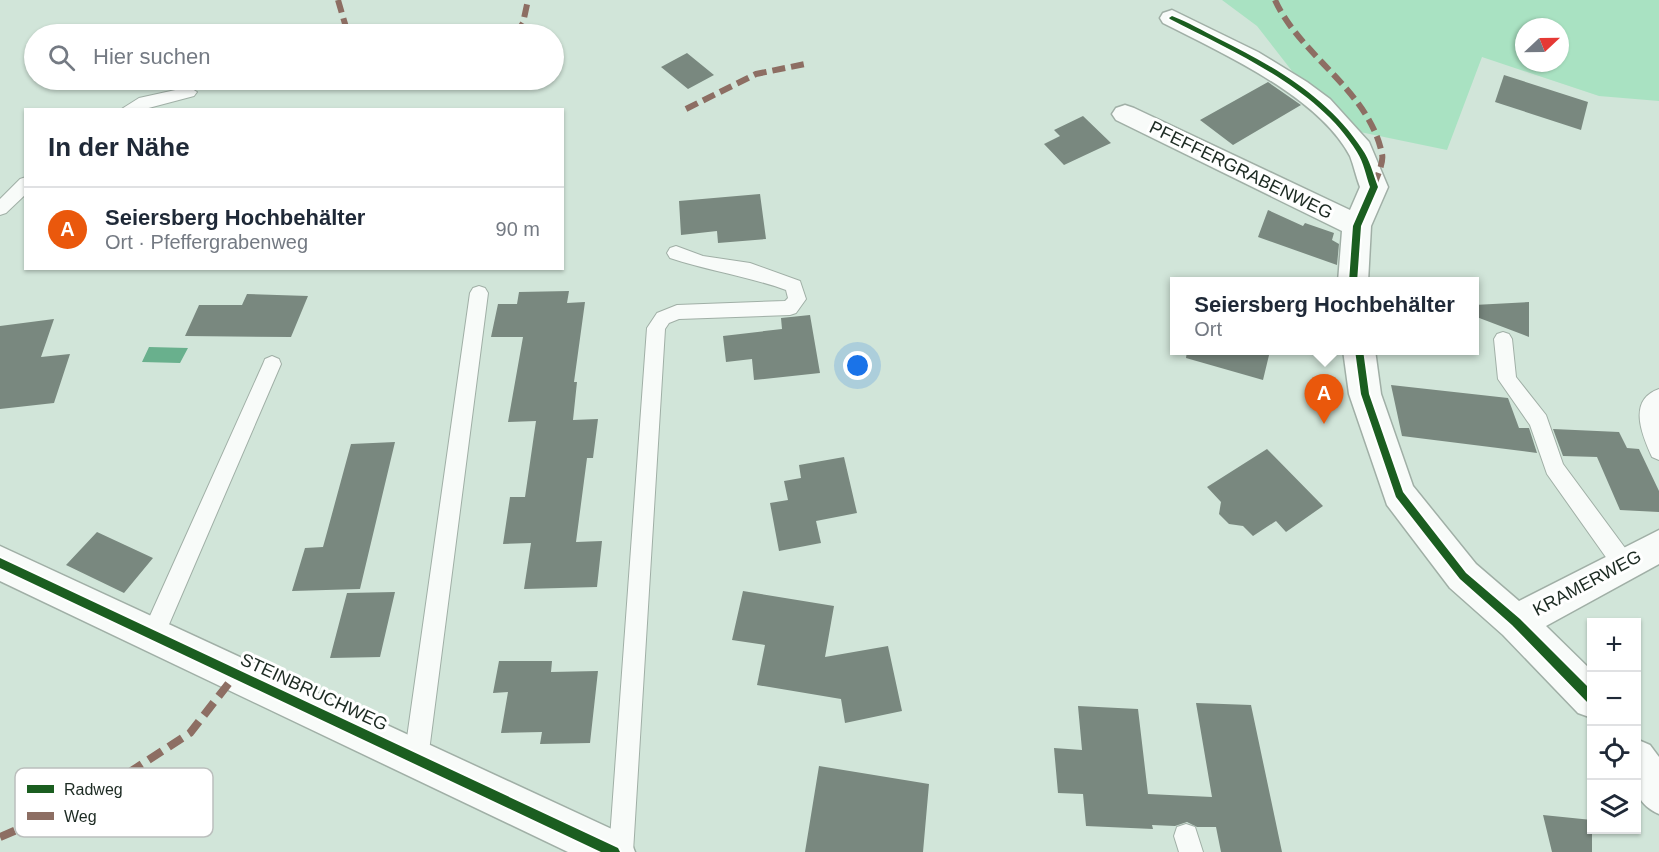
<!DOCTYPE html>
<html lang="de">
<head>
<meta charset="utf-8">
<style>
  :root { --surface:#fff; --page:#f6f6f7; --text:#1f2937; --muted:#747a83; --line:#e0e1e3; --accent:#ea580c }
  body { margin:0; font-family:Helvetica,sans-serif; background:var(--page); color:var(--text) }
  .controls { position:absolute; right:18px; bottom:18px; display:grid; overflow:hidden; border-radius:0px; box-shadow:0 2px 4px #0004 }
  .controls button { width:54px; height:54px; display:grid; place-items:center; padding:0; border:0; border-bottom:2px solid var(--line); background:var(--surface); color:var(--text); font:30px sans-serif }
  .compass { position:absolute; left:1515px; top:18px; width:54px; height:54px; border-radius:50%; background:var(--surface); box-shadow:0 2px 4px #0004; rotate:68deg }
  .you { position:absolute; left:858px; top:366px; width:21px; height:21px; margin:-15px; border:4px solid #fff; border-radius:50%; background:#1a73e8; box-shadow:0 0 0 9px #1a73e833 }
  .badge { display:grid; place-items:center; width:39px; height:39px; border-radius:50%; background:var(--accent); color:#fff; font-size:20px; font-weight:700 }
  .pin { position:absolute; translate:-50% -50px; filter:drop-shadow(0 2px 3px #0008) }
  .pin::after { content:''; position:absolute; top:32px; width:21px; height:18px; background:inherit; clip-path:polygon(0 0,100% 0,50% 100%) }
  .popup { position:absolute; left:1170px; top:277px; width:309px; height:78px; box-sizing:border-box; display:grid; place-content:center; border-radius:0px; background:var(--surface); filter:drop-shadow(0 2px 4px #0005); font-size:20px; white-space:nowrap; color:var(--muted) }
  .popup b { font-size:22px; color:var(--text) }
  .popup::after { content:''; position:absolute; left:50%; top:100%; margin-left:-12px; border:12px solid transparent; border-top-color:var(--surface) }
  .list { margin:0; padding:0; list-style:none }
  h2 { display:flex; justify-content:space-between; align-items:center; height:78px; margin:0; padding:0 24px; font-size:26px }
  h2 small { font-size:20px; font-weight:400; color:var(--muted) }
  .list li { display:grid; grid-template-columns:39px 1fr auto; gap:18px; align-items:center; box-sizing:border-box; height:84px; padding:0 24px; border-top:2px solid var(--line) }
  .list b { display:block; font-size:22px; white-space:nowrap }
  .list p { margin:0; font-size:20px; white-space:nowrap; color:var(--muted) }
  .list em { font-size:20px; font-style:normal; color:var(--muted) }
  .icon { flex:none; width:33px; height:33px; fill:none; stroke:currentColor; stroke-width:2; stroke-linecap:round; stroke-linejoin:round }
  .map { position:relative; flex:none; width:1659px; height:852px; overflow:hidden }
  .search { position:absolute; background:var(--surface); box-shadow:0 2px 4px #0004; left:24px; top:24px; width:540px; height:66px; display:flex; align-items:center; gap:15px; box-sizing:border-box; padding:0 21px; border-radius:33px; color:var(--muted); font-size:22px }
  .panel { position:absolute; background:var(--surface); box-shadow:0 2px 4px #0004; left:24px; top:108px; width:540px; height:162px; border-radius:0px }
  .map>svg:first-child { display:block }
</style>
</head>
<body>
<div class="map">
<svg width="1659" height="852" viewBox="0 0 1659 852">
  <rect width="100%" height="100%" fill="#d1e5d9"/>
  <path fill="#a9e2c2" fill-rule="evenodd" d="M 1222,0 L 1659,0 L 1659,101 L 1599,96 L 1482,57 L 1447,150 L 1360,132 L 1328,98 L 1292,71 L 1257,26 ZM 1524,27 L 1560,27 L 1560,63 L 1524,63 Z"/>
  <path fill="#69b08d" d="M 149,347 L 188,348 L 180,363 L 142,362 Z"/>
  <path fill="#79887f" d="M 687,53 L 714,75 L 688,89 L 661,67 Z
    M 1504,75 L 1588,102 L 1581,130 L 1495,102 Z
    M 1268,82 L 1301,105 L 1233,145 L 1200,120 Z
    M 1083,116 L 1111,143 L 1064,165 L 1044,144 L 1060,136 L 1054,130 Z
    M 760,194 L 766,239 L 718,243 L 717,231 L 681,235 L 679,201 Z
    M 1268,210 L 1303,226 L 1305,223 L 1334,233 L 1332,240 L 1339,244 L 1337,265 L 1258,237 Z
    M 569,291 L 567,303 L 585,302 L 574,382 L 577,382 L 573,420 L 598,419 L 593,458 L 587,458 L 576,542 L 602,541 L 597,587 L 524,589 L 531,543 L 503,544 L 510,497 L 525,497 L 536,421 L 508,422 L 523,337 L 491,337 L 498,304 L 517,304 L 519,292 Z
    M 247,294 L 308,296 L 291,337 L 185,336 L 199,305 L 242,305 Z
    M 1529,302 L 1529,337 L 1474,316 L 1474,305 Z
    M 810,315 L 820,373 L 754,380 L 752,359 L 726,362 L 723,336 L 782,329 L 781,318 Z
    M 54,319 L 41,357 L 70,354 L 54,403 L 0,409 L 0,326 Z
    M 1187,351 L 1270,351 L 1263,380 L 1186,358 Z
    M 1391,385 L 1508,398 L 1519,428 L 1529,428 L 1537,453 L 1402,436 Z
    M 1553,429 L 1619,432 L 1627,448 L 1639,449 L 1659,491 L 1659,512 L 1620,510 L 1597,457 L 1563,456 Z
    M 395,442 L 360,589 L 292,591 L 305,548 L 323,547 L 351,444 Z
    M 1267,449 L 1323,506 L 1286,532 L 1276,521 L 1253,536 L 1243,526 L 1229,524 L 1219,514 L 1221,502 L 1207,487 Z
    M 844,457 L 857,513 L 816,521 L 821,543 L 779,551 L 770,503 L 788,500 L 784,481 L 801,478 L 799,465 Z
    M 97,532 L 153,558 L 124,593 L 66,565 Z
    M 743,591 L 834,606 L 825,657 L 888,646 L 902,711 L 845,723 L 841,699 L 757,685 L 765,645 L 732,640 Z
    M 395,592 L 380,657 L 330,658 L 347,593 Z
    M 499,661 L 552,661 L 551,672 L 598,671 L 590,743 L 540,744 L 542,732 L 501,733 L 508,692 L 493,693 Z
    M 1196,703 L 1251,705 L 1282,852 L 1221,852 L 1216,827 L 1197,827 L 1187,822 L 1175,826 L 1152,825 L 1153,829 L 1086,826 L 1083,794 L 1058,793 L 1054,748 L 1082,750 L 1078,706 L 1138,709 L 1148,794 L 1212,797 Z
    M 819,766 L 929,784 L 923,852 L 805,852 Z
    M 1543,815 L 1592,820 L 1592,852 L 1552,852 Z"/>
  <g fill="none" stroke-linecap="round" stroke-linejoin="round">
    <defs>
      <path id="service" d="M 189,87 L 197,92 L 194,96 L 141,110 L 120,110 L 139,98 Z
        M 26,177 L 26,194 L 6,213 L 0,215 L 0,199 L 20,179 Z
        M 676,246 L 703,256 L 750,263 L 800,281 L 806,299 L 796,313 L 790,315 L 679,319 L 669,323 L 665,329 L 633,852 L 609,852 L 647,328 L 657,313 L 677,305 L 785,301 L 788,298 L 786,290 C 747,276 709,271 670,258 L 667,253 L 670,248 Z
        M 479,286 L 485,288 L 488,293 L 428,759 L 424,767 L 416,771 L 408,767 L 404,759 L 470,293 L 473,288 Z
        M 1503,332 L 1509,334 L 1512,339 L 1516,377 L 1546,415 L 1563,464 L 1631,556 L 1634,563 L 1631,570 L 1623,573 L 1615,570 L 1547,474 L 1530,425 L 1498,379 L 1494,339 L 1497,334 Z
        M 272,356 L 279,359 L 281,364 L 161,643 L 153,646 L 145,643 L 142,635 L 145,627 L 263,364 L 265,359 Z
        M 1659,389 L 1659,460 L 1652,457 C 1642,435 1627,400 1659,389 Z
        M 1186,824 L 1195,827 L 1203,852 L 1179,852 L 1174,836 L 1177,827 Z"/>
      <path id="minor" d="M 1172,10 L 1258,52 L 1307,82 L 1330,99 L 1369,142 L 1388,187 L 1371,226 L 1368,282 L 1338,282 L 1342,231 L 1116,120 L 1112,114 L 1116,108 L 1125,105 L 1134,108 L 1350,210 L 1360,187 C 1356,177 1354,166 1350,156 C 1318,96 1222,53 1163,23 L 1160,18 L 1163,13 Z
        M 1343,350 L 1375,350 L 1381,394 L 1413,486 L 1476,564 L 1519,601 L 1659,530 L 1659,564 L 1546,626 L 1592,671 L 1592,718 L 1578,713 L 1503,635 L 1450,588 L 1387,505 L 1349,394 Z
        M 0,546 L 629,837 L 635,852 L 568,852 L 0,581 Z
        M 1636,739 L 1650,745 L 1659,757 L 1659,814 C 1626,800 1636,770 1636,739 Z"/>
    </defs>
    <use href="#service" stroke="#a0afa6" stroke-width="2"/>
    <use href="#minor" stroke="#a0afa6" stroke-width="3"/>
    <use href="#service" fill="#f8fbf9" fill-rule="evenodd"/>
    <use href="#minor" fill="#f8fbf9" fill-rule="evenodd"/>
    <path stroke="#8d6e63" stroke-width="6" stroke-dasharray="13 6" stroke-linecap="butt" d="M 338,0 L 348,34
      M 1275,0 C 1300,56 1369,90 1382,154 C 1384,162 1377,177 1374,185
      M 516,34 L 523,23 L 528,0
      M 686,109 L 756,74 L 805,64"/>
    <path stroke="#8d6e63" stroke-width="8" stroke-dasharray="16 8" stroke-linecap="butt" d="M 0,837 L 85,801 L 190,733 L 236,674"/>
    <defs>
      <path id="cycleway" d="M 1172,16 C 1188,22 1203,31 1217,38 C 1272,65 1328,97 1362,149 C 1370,160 1373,174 1378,187 L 1361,226 L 1357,282 L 1349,282 L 1353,226 L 1370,187 C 1366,176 1364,163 1357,152 C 1318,88 1234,52 1170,19 L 1169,18 Z
        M 1355,350 L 1363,350 L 1369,394 L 1403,492 L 1466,573 L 1520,619 L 1592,691 L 1592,704 L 1588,703 L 1512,625 L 1460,579 L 1396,497 L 1361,394 Z
        M 0,558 L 618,848 L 620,852 L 601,852 L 0,568 Z"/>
    </defs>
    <use href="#cycleway" stroke="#fff" stroke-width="4"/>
    <use href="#cycleway" fill="#1b5e20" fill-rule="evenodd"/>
  </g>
  <g text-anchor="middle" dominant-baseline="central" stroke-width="6" stroke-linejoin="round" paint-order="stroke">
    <g font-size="18" fill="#1c2a22" stroke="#fff">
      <text transform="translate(1241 170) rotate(26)">PFEFFERGRABENWEG</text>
      <text transform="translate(1587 583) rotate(-28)">KRAMERWEG</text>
      <text transform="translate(314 692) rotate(25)">STEINBRUCHWEG</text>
    </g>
  </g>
  <rect x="15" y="768" width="198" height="69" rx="9" fill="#fff" stroke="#bbbfbd" stroke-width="1.5"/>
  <rect x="27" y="785" width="27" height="8" fill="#1b5e20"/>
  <rect x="27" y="812" width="27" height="8" fill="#8d6e63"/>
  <g font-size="16" fill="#1c2a22">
    <text x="64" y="795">Radweg</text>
    <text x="64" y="822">Weg</text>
  </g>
</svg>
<div class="controls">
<button>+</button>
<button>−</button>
<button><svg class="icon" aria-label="locate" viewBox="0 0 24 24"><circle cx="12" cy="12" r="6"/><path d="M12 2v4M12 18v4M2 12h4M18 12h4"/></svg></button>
<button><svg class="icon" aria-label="layers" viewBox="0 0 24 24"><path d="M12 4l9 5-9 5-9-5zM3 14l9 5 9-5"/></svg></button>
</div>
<svg class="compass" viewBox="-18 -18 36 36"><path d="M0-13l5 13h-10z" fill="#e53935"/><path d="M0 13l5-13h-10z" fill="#747a83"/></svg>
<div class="you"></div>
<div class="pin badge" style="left:1324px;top:424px">A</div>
<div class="popup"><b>Seiersberg Hochbehälter</b>Ort</div>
<div class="search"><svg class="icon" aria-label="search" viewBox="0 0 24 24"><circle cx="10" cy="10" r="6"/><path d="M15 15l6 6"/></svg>Hier suchen</div>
<section class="panel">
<h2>In der Nähe<small></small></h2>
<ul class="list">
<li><span class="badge">A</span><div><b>Seiersberg Hochbehälter</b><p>Ort · Pfeffergrabenweg</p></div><em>90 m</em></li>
</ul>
</section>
</div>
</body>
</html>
